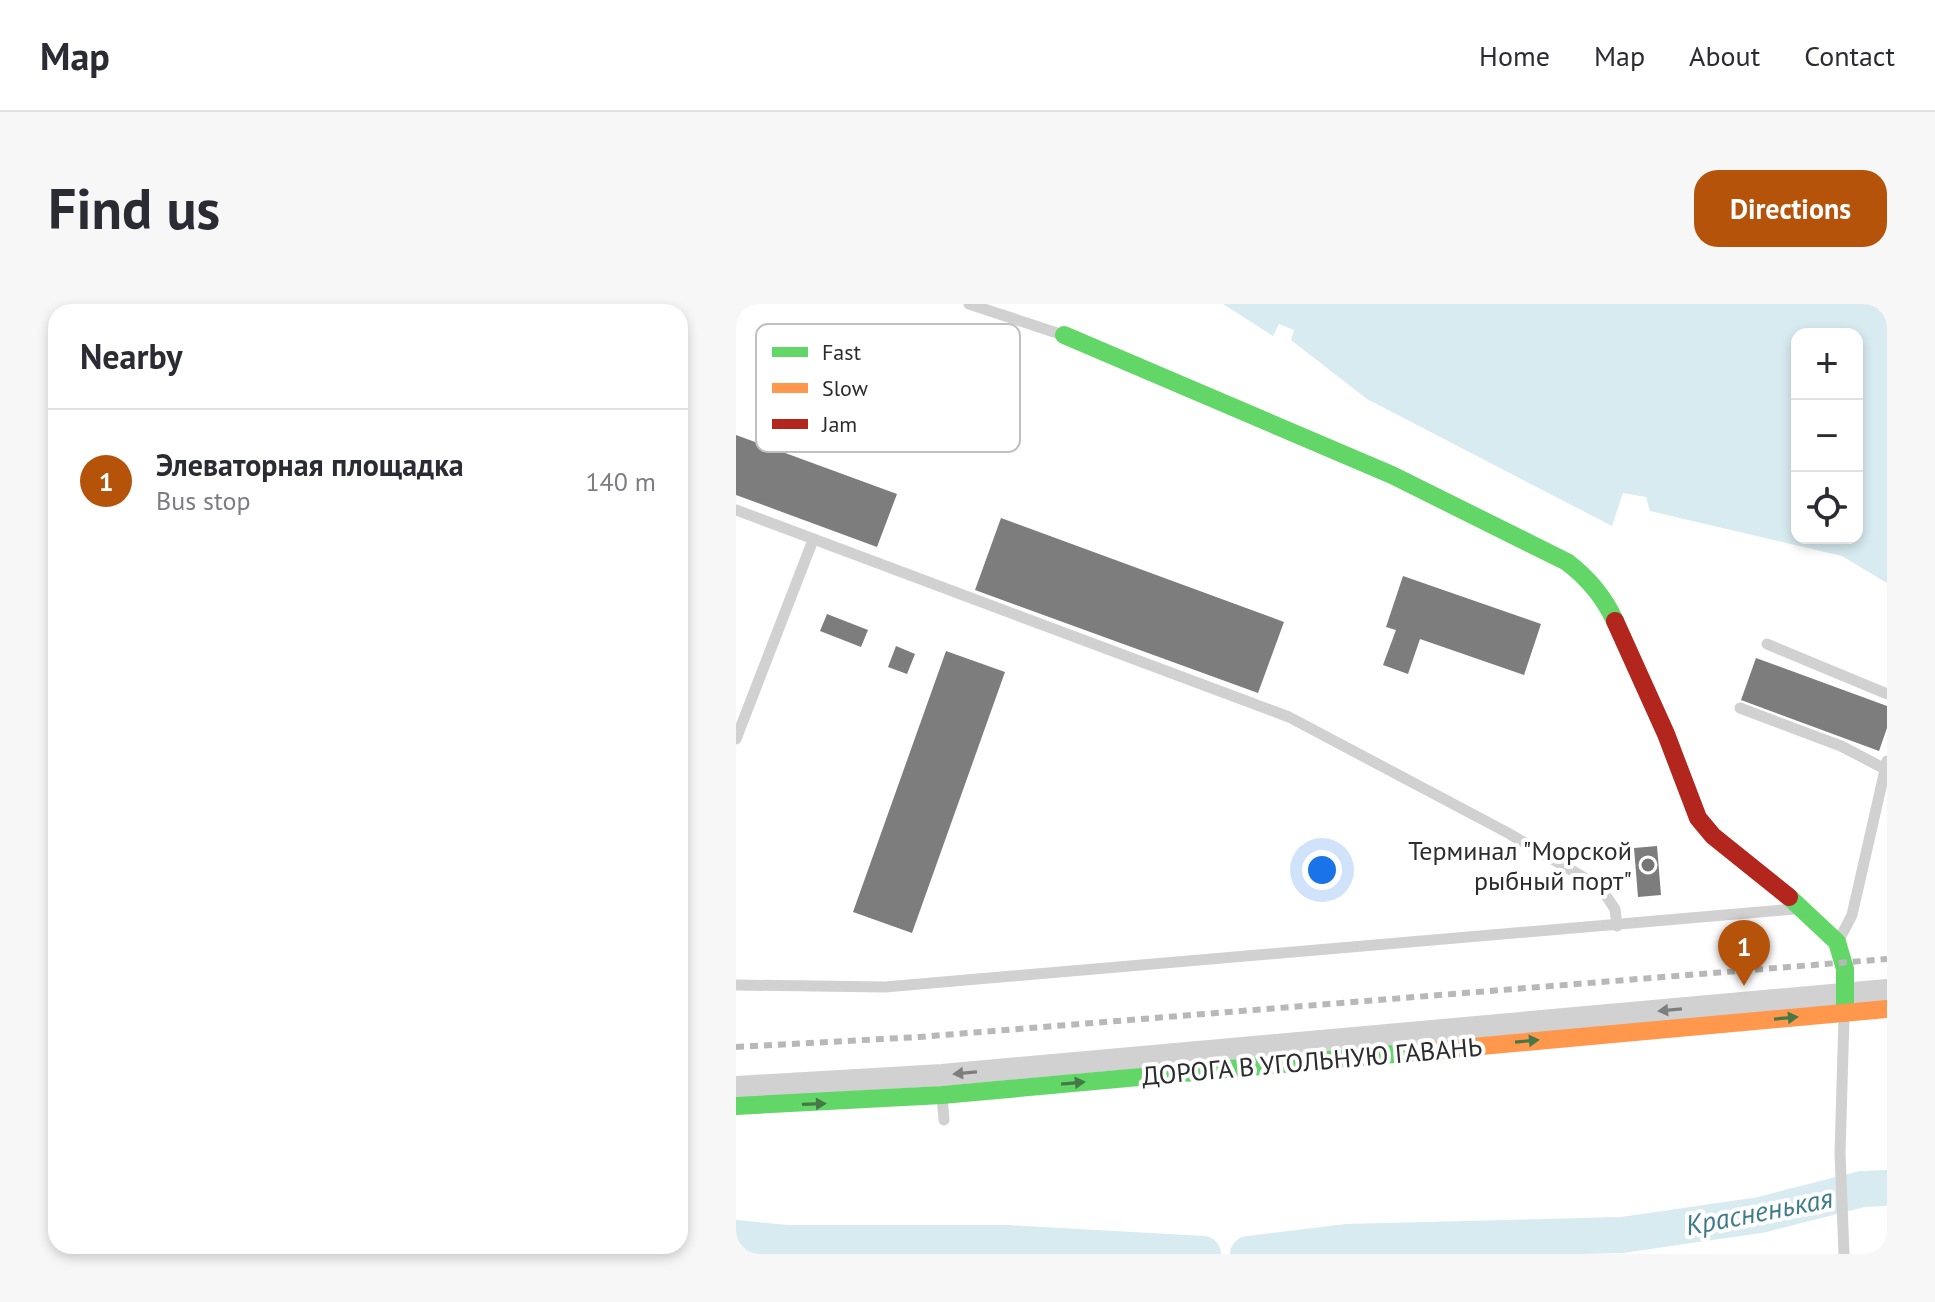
<!DOCTYPE html>
<html lang="en">
<head>
<meta charset="utf-8">
<style>
  :root { --surface:#fff; --page:#f7f7f7; --text:#2b2b33; --muted:#7c7c81; --line:#e1e1e2; --accent:#b45309 }
  body { margin:0; font-family:"PT Sans",sans-serif; background:var(--page); color:var(--text) }
  .controls { position:absolute; right:24px; top:24px; display:grid; overflow:hidden; border-radius:16px; box-shadow:0 4px 12px #0003 }
  .controls button { width:72px; height:72px; display:grid; place-items:center; padding:0; border:0; border-bottom:2px solid var(--line); background:var(--surface); color:var(--text); font:40px sans-serif }
  .you { position:absolute; left:586px; top:566px; width:28px; height:28px; margin:-20px; border:6px solid #fff; border-radius:50%; background:#1a73e8; box-shadow:0 0 0 12px #1a73e833 }
  .badge { display:grid; place-items:center; width:52px; height:52px; border-radius:50%; background:var(--accent); color:#fff; font-size:26px; font-weight:700 }
  .pin { position:absolute; translate:-50% -66px; filter:drop-shadow(0 2px 4px #0008) }
  .pin::after { content:''; position:absolute; top:42px; width:28px; height:24px; background:inherit; clip-path:polygon(0 0,100% 0,50% 100%) }
  .list { margin:0; padding:0; list-style:none }
  h2 { display:flex; justify-content:space-between; align-items:center; height:104px; margin:0; padding:0 32px; font-size:34px }
  h2 small { font-size:26px; font-weight:400; color:var(--muted) }
  .list li { display:grid; grid-template-columns:52px 1fr auto; gap:24px; align-items:center; box-sizing:border-box; height:144px; padding:0 32px; border-top:2px solid var(--line) }
  .list b { display:block; font-size:30px; white-space:nowrap }
  .list p { margin:0; font-size:26px; white-space:nowrap; color:var(--muted) }
  .list em { font-size:26px; font-style:normal; color:var(--muted) }
  .icon { flex:none; width:44px; height:44px; fill:none; stroke:currentColor; stroke-width:2; stroke-linecap:round; stroke-linejoin:round }
  .map { position:relative; flex:none; width:1151px; height:950px; overflow:hidden; border-radius:24px }
  header { display:flex; align-items:center; gap:48px; box-sizing:border-box; height:112px; padding:0 40px; background:var(--surface); border-bottom:2px solid var(--line) }
  header strong { font-size:38px }
  nav { display:flex; gap:44px; margin-inline-start:auto; font-size:28px }
  .intro { display:flex; align-items:center; justify-content:space-between; box-sizing:border-box; height:192px; padding:0 48px }
  h1 { margin:0; font-size:56px }
  .button { padding:20px 36px; border-radius:24px; background:var(--accent); color:#fff; font-size:28px; font-weight:700 }
  main { display:flex; gap:48px; padding:0 48px }
  aside { flex:1; background:var(--surface); border-radius:24px; box-shadow:0 4px 12px #0003 }
  .map>svg:first-child { display:block }
</style>
</head>
<body>
<header>
<strong>Map</strong>
<nav><a>Home</a><a>Map</a><a>About</a><a>Contact</a></nav>
</header>
<div class="intro"><h1>Find us</h1><a class="button">Directions</a></div>
<main>
<aside>
<h2>Nearby<small></small></h2>
<ul class="list">
<li><span class="badge">1</span><div><b>Элеваторная площадка</b><p>Bus stop</p></div><em>140 m</em></li>
</ul>
</aside>
<div class="map">
<svg width="1151" height="950" viewBox="0 0 1151 950">
  <rect width="100%" height="100%" fill="#fff"/>
  <path fill="#d7ebf0" fill-rule="evenodd" d="M 487,0 L 1151,0 L 1151,279 L 1106,252 L 914,207 L 910,193 L 887,189 L 876,222 L 631,95 L 555,36 L 558,26 L 543,20 L 537,32 ZM 1061,30 L 1121,30 L 1121,234 L 1061,234 Z"/>
  <g fill="none" stroke-linecap="round" stroke-linejoin="round">
    <path stroke="#d7ebf0" stroke-width="36" d="M 0,934 L 50,939 L 271,939 L 467,950
      M 512,950 L 610,938 L 886,931 L 1024,911 L 1126,885 L 1151,884"/>
  </g>
  <path fill="#7d7d7d" d="M 0,131 L 161,190 L 141,243 L 0,191 Z
    M 265,214 L 548,318 L 522,389 L 239,286 Z
    M 667,272 L 805,320 L 788,371 L 684,335 L 672,370 L 647,361 L 660,326 L 650,323 Z
    M 91,310 L 132,326 L 125,343 L 84,327 Z
    M 160,342 L 179,350 L 171,370 L 152,363 Z
    M 210,347 L 269,368 L 176,629 L 117,608 Z
    M 1020,354 L 1151,402 L 1151,424 L 1143,447 L 1005,396 Z
    M 921,542 L 925,591 L 902,593 L 898,544 Z"/>
  <g fill="none" stroke-linecap="round" stroke-linejoin="round">
    <path stroke="#d1d1d1" stroke-width="11" d="M 233,0 L 327,31
      M 0,206 L 553,413 L 772,529 L 864,583 L 879,605 L 881,622
      M 1031,340 L 1151,390
      M 1004,404 L 1105,442 L 1151,466
      M 0,435 L 77,236
      M 1104,634 L 1116,611 L 1151,457
      M 0,681 L 149,683 L 1058,605
      M 206,792 L 208,816
      M 1108,950 L 1104,849 L 1108,713"/>
    <path stroke="#d1d1d1" stroke-width="22" d="M 0,783 L 206,771 L 1151,686"/>
    <path stroke="#63d668" stroke-width="18" d="M 328,31 L 656,171 L 831,258 C 852,274 868,293 879,317
      M 1053,593 L 1101,638 L 1109,665 L 1109,709
      M 0,802 L 206,791 L 691,747"/>
    <path stroke="#ff974d" stroke-width="18" d="M 691,747 L 1151,705"/>
    <path stroke="#b3261e" stroke-width="18" d="M 879,317 L 930,430 L 962,514 L 977,532 L 1053,593"/>
    <path stroke="#b8b8b8" stroke-width="6" stroke-dasharray="8 6" stroke-linecap="butt" d="M 0,743 L 183,733 L 1151,655"/>
  </g>
  <defs><path id="oneway-solid" d="M-6-.8H1V-3.2L6.5 0L1 3.2V.8H-6Z" transform="scale(2)"/></defs>
  <g fill="#7e7e7e">
    <use href="#oneway-solid" transform="translate(934 706) rotate(175)"/>
    <use href="#oneway-solid" transform="translate(229 769) rotate(175)"/>
  </g>
  <g fill="#457847">
    <use href="#oneway-solid" transform="translate(1050 714) rotate(-5)"/>
    <use href="#oneway-solid" transform="translate(791 737) rotate(-5)"/>
    <use href="#oneway-solid" transform="translate(337 779) rotate(-5)"/>
    <use href="#oneway-solid" transform="translate(78 800) rotate(-2)"/>
  </g>
  <circle fill="#767676" stroke="#fff" stroke-width="3" cx="912" cy="561" r="8"/>
  <g text-anchor="middle" dominant-baseline="central" stroke-width="8" stroke-linejoin="round" paint-order="stroke">
    <g font-size="26" fill="#2c2c2c" stroke="#fff" text-anchor="end">
      <text x="896" y="546">Терминал "Морской<tspan x="896" dy="30">рыбный порт"</tspan></text>
    </g>
    <g font-size="26" fill="#2c2c2c" stroke="#fff">
      <text transform="translate(576 757) rotate(-5)">ДОРОГА В УГОЛЬНУЮ ГАВАНЬ</text>
    </g>
    <g font-size="28" font-style="italic" fill="#3e7b89" stroke="#fff">
      <text transform="translate(1023 907) rotate(-11)">Красненькая</text>
    </g>
  </g>
  <rect x="20" y="20" width="264" height="128" rx="12" fill="#fff" stroke="#c0c0c0" stroke-width="2"/>
  <rect x="36" y="43" width="36" height="10" fill="#63d668"/>
  <rect x="36" y="79" width="36" height="10" fill="#ff974d"/>
  <rect x="36" y="115" width="36" height="10" fill="#b3261e"/>
  <g font-size="22" fill="#2c2c2c">
    <text x="86" y="56">Fast</text>
    <text x="86" y="92">Slow</text>
    <text x="86" y="128">Jam</text>
  </g>
</svg>
<div class="controls">
<button>+</button>
<button>−</button>
<button><svg class="icon" aria-label="locate" viewBox="0 0 24 24"><circle cx="12" cy="12" r="6"/><path d="M12 2v4M12 18v4M2 12h4M18 12h4"/></svg></button>
</div>
<div class="you"></div>
<div class="pin badge" style="left:1008px;top:682px">1</div>
</div>
</main>
</body>
</html>
